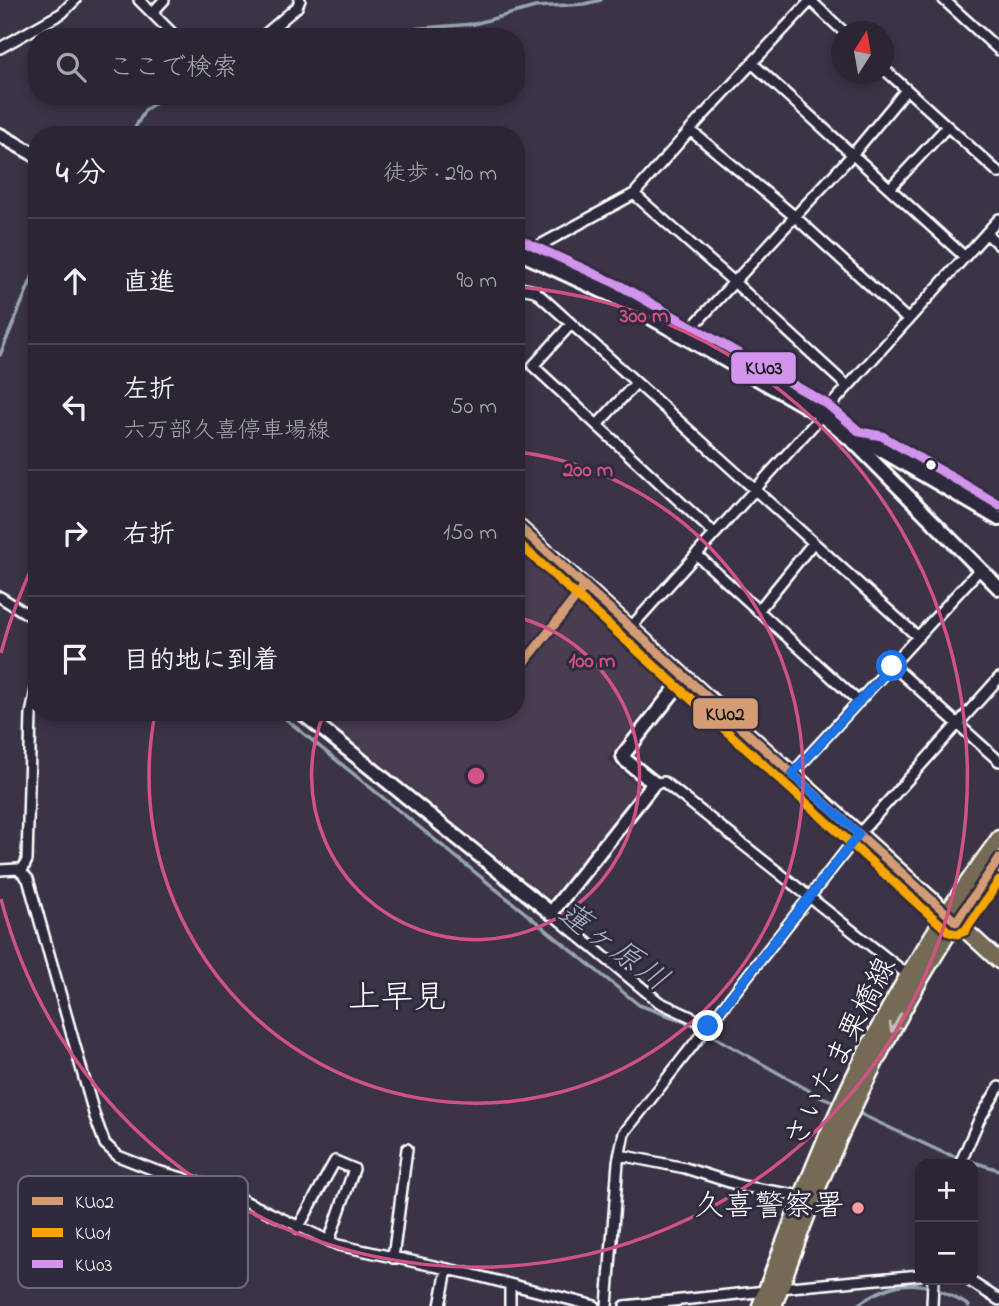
<!DOCTYPE html>
<html lang="ja">
<head>
<meta charset="utf-8">
<style>
  :root { --surface:#2c2634; --page:#342e3c; --text:#f1f3f6; --muted:#a6a5ac; --line:#48434f }
  body { margin:0; font-family:"Indie Flower","Klee One",sans-serif; background:var(--page); color:var(--text) }
  .controls { position:absolute; right:21px; bottom:21px; display:grid; overflow:hidden; border-radius:14px; box-shadow:0 4px 10px #0003 }
  .controls button { width:63px; height:63px; display:grid; place-items:center; padding:0; border:0; border-bottom:2px solid var(--line); background:var(--surface); color:var(--text); font:35px sans-serif }
  .compass { position:absolute; left:831px; top:21px; width:63px; height:63px; border-radius:50%; background:var(--surface); box-shadow:0 4px 10px #0003; rotate:11deg }
  .stop { position:absolute; width:21px; height:21px; margin:-16px; border:5px solid #1a73e8; border-radius:50%; background:#fff }
  .stop.end { background:#1a73e8; border-color:#fff; box-shadow:0 2px 7px #0008 }
  .list { margin:0; padding:0; list-style:none }
  h2 { display:flex; justify-content:space-between; align-items:center; height:91px; margin:0; padding:0 28px; font-size:30px }
  h2 small { font-size:23px; font-weight:400; color:var(--muted) }
  .list li { display:grid; grid-template-columns:46px 1fr auto; gap:21px; align-items:center; box-sizing:border-box; height:126px; padding:0 28px; border-top:2px solid var(--line) }
  .list b { display:block; font-size:26px; white-space:nowrap }
  .list p { margin:0; font-size:23px; white-space:nowrap; color:var(--muted) }
  .list em { font-size:23px; font-style:normal; color:var(--muted) }
  .icon { flex:none; width:38px; height:38px; fill:none; stroke:currentColor; stroke-width:2; stroke-linecap:round; stroke-linejoin:round }
  .map { position:relative; flex:none; width:999px; height:1306px; overflow:hidden }
  .search { position:absolute; background:var(--surface); box-shadow:0 4px 10px #0003; left:28px; top:28px; width:497px; height:77px; display:flex; align-items:center; gap:18px; box-sizing:border-box; padding:0 24px; border-radius:28px; color:var(--muted); font-size:26px }
  .panel { position:absolute; background:var(--surface); box-shadow:0 4px 10px #0003; left:28px; top:126px; width:497px; height:595px; border-radius:28px }
  .map>svg:first-child { display:block }
</style>
</head>
<body>
<div class="map">
<svg width="999" height="1306" viewBox="0 0 999 1306">
  <rect width="100%" height="100%" fill="#3b3346"/>
  <filter id="ink" filterUnits="userSpaceOnUse"><feTurbulence type="fractalNoise" baseFrequency=".0143" numOctaves="2"/><feDisplacementMap in="SourceGraphic" scale="14" xChannelSelector="R" yChannelSelector="G"/><feConvolveMatrix kernelMatrix="1 2 1 2 8 2 1 2 1" color-interpolation-filters="sRGB"/></filter>
  <g filter="url(#ink)">
    <path fill="#4a3e51" d="M 516,546 L 667,683 L 607,759 L 636,786 L 637,793 L 553,895 L 547,896 L 316,712 L 516,712 Z"/>
    <g fill="none" stroke-linecap="round" stroke-linejoin="round">
      <path stroke="#96a5af" stroke-width="3.5" d="M 339,37 L 371,32 L 474,24 L 535,7 L 584,4 L 601,0
        M 131,135 L 145,110 L 165,96
        M 0,355 L 37,266
        M 277,712 L 639,1005 L 692,1024 L 817,1095 L 837,1103
        M 856,1112 L 944,1153 L 999,1170
        M 856,1306 C 898,1275 926,1279 969,1306"/>
      <defs>
        <path id="street" d="M 139,0 L 176,37
          M 944,0 L 999,50
          M 811,1 L 844,32
          M 153,12 L 164,0
          M 262,37 L 297,7 L 300,0
          M 0,48 L 62,13 L 75,0
          M 752,63 L 965,257
          M 884,69 L 999,173
          M 690,130 L 794,216 L 908,320
          M 891,187 L 947,127
          M 634,194 L 734,282 L 847,386
          M 986,233 L 999,245
          M 522,255 L 634,194 L 698,121 L 811,0
          M 516,287 L 535,291 L 918,637
          M 571,324 L 533,366 L 715,534
          M 684,336 L 853,154 L 906,90
          M 597,425 L 636,383
          M 696,554 L 859,702
          M 0,597 L 37,620
          M 758,611 L 813,543
          M 631,627 L 999,219
          M 892,665 L 999,761
          M 792,774 L 980,569
          M 654,783 L 664,782 L 908,975
          M 0,870 L 18,869 L 28,879 L 95,1117 L 105,1144 L 118,1156 L 154,1170 L 215,1187 L 338,1245 L 466,1273 L 595,1306
          M 22,871 L 27,860 L 31,714 L 37,685
          M 551,913 L 659,1002 L 708,1025
          M 620,1155 L 685,1168 L 742,1186 L 802,1196
          M 960,1164 L 979,1120 L 999,1087
          M 298,1228 L 335,1161 L 354,1169 L 329,1241
          M 393,1258 L 407,1149
          M 968,1280 L 999,1300
          M 780,1288 L 920,1275
          M 440,1306 L 447,1269
          M 510,1306 L 510,1285
          M 607,1306 L 618,1162 L 624,1133 L 859,834 L 999,678
          M 625,1306 L 766,1291
          M 932,1306 L 933,1280"/>
        <path id="secondary" d="M 0,135 L 37,156
          M 516,251 L 613,296 L 821,415 L 855,443 L 999,588
          M 855,443 L 876,447 L 999,519
          M 516,524 L 947,913
          M 301,712 L 551,913 L 654,783 L 624,759 L 623,755 L 685,677"/>
        <path id="primary" d="M 951,917 L 999,961
          M 760,1306 C 795,1212 831,1116 879,1027 C 914,961 955,898 999,838
          M 774,1306 C 790,1263 805,1218 823,1176 C 870,1064 928,957 999,859"/>
      </defs>
      <use href="#street" stroke="#fff" stroke-width="14"/>
      <use href="#secondary" stroke="#fff" stroke-width="18"/>
      <use href="#primary" stroke="#fff" stroke-width="19"/>
      <use href="#street" stroke="#2f2a3d" stroke-width="9"/>
      <use href="#secondary" stroke="#2f2a3d" stroke-width="12"/>
      <use href="#primary" stroke="#756a55" stroke-width="14"/>
      <defs>
        <path id="bus-1" d="M 516,524 L 956,922 L 999,859
          M 516,673 L 585,586"/>
        <path id="bus-2" d="M 516,541 L 949,932 L 957,934 L 965,931 L 999,881"/>
        <path id="bus-3" d="M 521,240 L 619,285 L 827,404 L 860,432 L 882,436 L 999,505"/>
      </defs>
      <use href="#bus-1" stroke="#2f2a3d" stroke-width="14"/>
      <use href="#bus-2" stroke="#2f2a3d" stroke-width="14"/>
      <use href="#bus-3" stroke="#2f2a3d" stroke-width="14"/>
      <use href="#bus-1" stroke="#d39c74" stroke-width="9"/>
      <use href="#bus-2" stroke="#f7a600" stroke-width="9"/>
      <use href="#bus-3" stroke="#d193ec" stroke-width="9"/>
    </g>
    <defs><path id="oneway-shaft" d="M-6 0H5M1.5-3L5.5 0L1.5 3" fill="none" stroke-width="1.6" stroke-linecap="round" stroke-linejoin="round" transform="scale(1.75)"/></defs>
    <use stroke="#c1bcb2" href="#oneway-shaft" transform="translate(896 1023) rotate(118)"/>
  </g>
  <g fill="none" stroke-linecap="round" stroke-linejoin="round" filter="url(#ink)">
    <path stroke="#1a73e8" stroke-width="9" d="M 708,1026 L 859,834 L 792,774 L 892,666"/>
  </g>
  <g fill="none" stroke="#d15284" stroke-width="3.5">
    <path d="M517 617A164 164 0 1 1 324 713"/>
    <path d="M519 452A327 327 0 1 1 155 714"/>
    <path d="M1 653A491 491 0 0 1 37 557M519 287A491 491 0 1 1 1 899"/>
  </g>
  <circle fill="#fff" stroke="#2f2a3d" stroke-width="2.5" cx="931" cy="465" r="6"/>
  <circle fill="#ff9aa2" stroke="#2f2a3d" stroke-width="2.5" cx="858" cy="1208" r="7"/>
  <g text-anchor="middle" dominant-baseline="central" stroke-width="6" stroke-linejoin="round" paint-order="stroke">
    <g font-size="30" fill="#fff" stroke="#2f2a3d">
      <text transform="translate(842 1053) rotate(-63)">さいたま栗橋線</text>
    </g>
    <g font-size="30" fill="#fff" stroke="#2f2a3d" text-anchor="end">
      <text x="844" y="1208">久喜警察署</text>
    </g>
    <g font-size="32" font-style="italic" fill="#a8b4bc" stroke="#2f2a3d">
      <text transform="translate(612 948) rotate(36)">蓮ヶ原川</text>
    </g>
    <g font-size="33" fill="#fff" stroke="#2f2a3d">
      <text x="397" y="999">上早見</text>
    </g>
  </g>
  <rect x="18" y="1176" width="230" height="112" rx="10" fill="#2f2a3d" stroke="#6d6a77" stroke-width="2"/>
  <rect x="32" y="1197" width="31" height="8" fill="#d39c74"/>
  <rect x="32" y="1228" width="31" height="9" fill="#f7a600"/>
  <rect x="32" y="1260" width="31" height="8" fill="#d193ec"/>
  <g font-size="19" fill="#fff">
    <text x="75" y="1208">KU02</text>
    <text x="75" y="1239">KU01</text>
    <text x="75" y="1271">KU03</text>
  </g>
  <circle cx="476" cy="776" r="10" fill="#d15284" stroke="#2f2a3d" stroke-width="3.5"/>
  <g font-size="21" text-anchor="middle" font-weight="bold" fill="#d15284" stroke="#2f2a3d" stroke-width="6" stroke-linejoin="round" paint-order="stroke">
    <text x="644" y="322">300 m</text>
    <text x="588" y="476">200 m</text>
    <text x="592" y="667">100 m</text>
  </g>
  <g stroke="#2f2a3d" stroke-width="2.5">
    <rect x="730" y="351" width="67" height="34" rx="7" fill="#d193ec"/>
    <rect x="692" y="697" width="67" height="33" rx="7" fill="#d39c74"/>
  </g>
  <g font-size="19" text-anchor="middle" font-weight="bold" fill="#111">
    <text x="764" y="374">KU03</text>
    <text x="725" y="720">KU02</text>
  </g>
</svg>
<div class="controls">
<button>+</button>
<button>−</button>
</div>
<svg class="compass" viewBox="-18 -18 36 36"><path d="M0-13l5 13h-10z" fill="#e53935"/><path d="M0 13l5-13h-10z" fill="#a6a5ac"/></svg>
<div class="stop" style="left:892px;top:666px"></div>
<div class="stop end" style="left:708px;top:1026px"></div>
<div class="search"><svg class="icon" aria-label="search" viewBox="0 0 24 24"><circle cx="10" cy="10" r="6"/><path d="M15 15l6 6"/></svg>ここで検索</div>
<section class="panel">
<h2>4 分<small>徒歩 · 290 m</small></h2>
<ul class="list">
<li><svg class="icon" aria-label="ahead" viewBox="0 0 24 24"><path d="M12 20V5M6 11l6-6 6 6"/></svg><div><b>直進</b></div><em>90 m</em></li>
<li><svg class="icon" aria-label="left" viewBox="0 0 24 24"><path d="M17 20v-9H6M10 6l-5 5 5 5"/></svg><div><b>左折</b><p>六万部久喜停車場線</p></div><em>50 m</em></li>
<li><svg class="icon" aria-label="right" viewBox="0 0 24 24"><path d="M7 20v-9h11M14 6l5 5-5 5"/></svg><div><b>右折</b></div><em>150 m</em></li>
<li><svg class="icon" aria-label="arrive" viewBox="0 0 24 24"><path d="M6 21V4h12l-3 4 3 4H6"/></svg><div><b>目的地に到着</b></div></li>
</ul>
</section>
</div>
</body>
</html>
